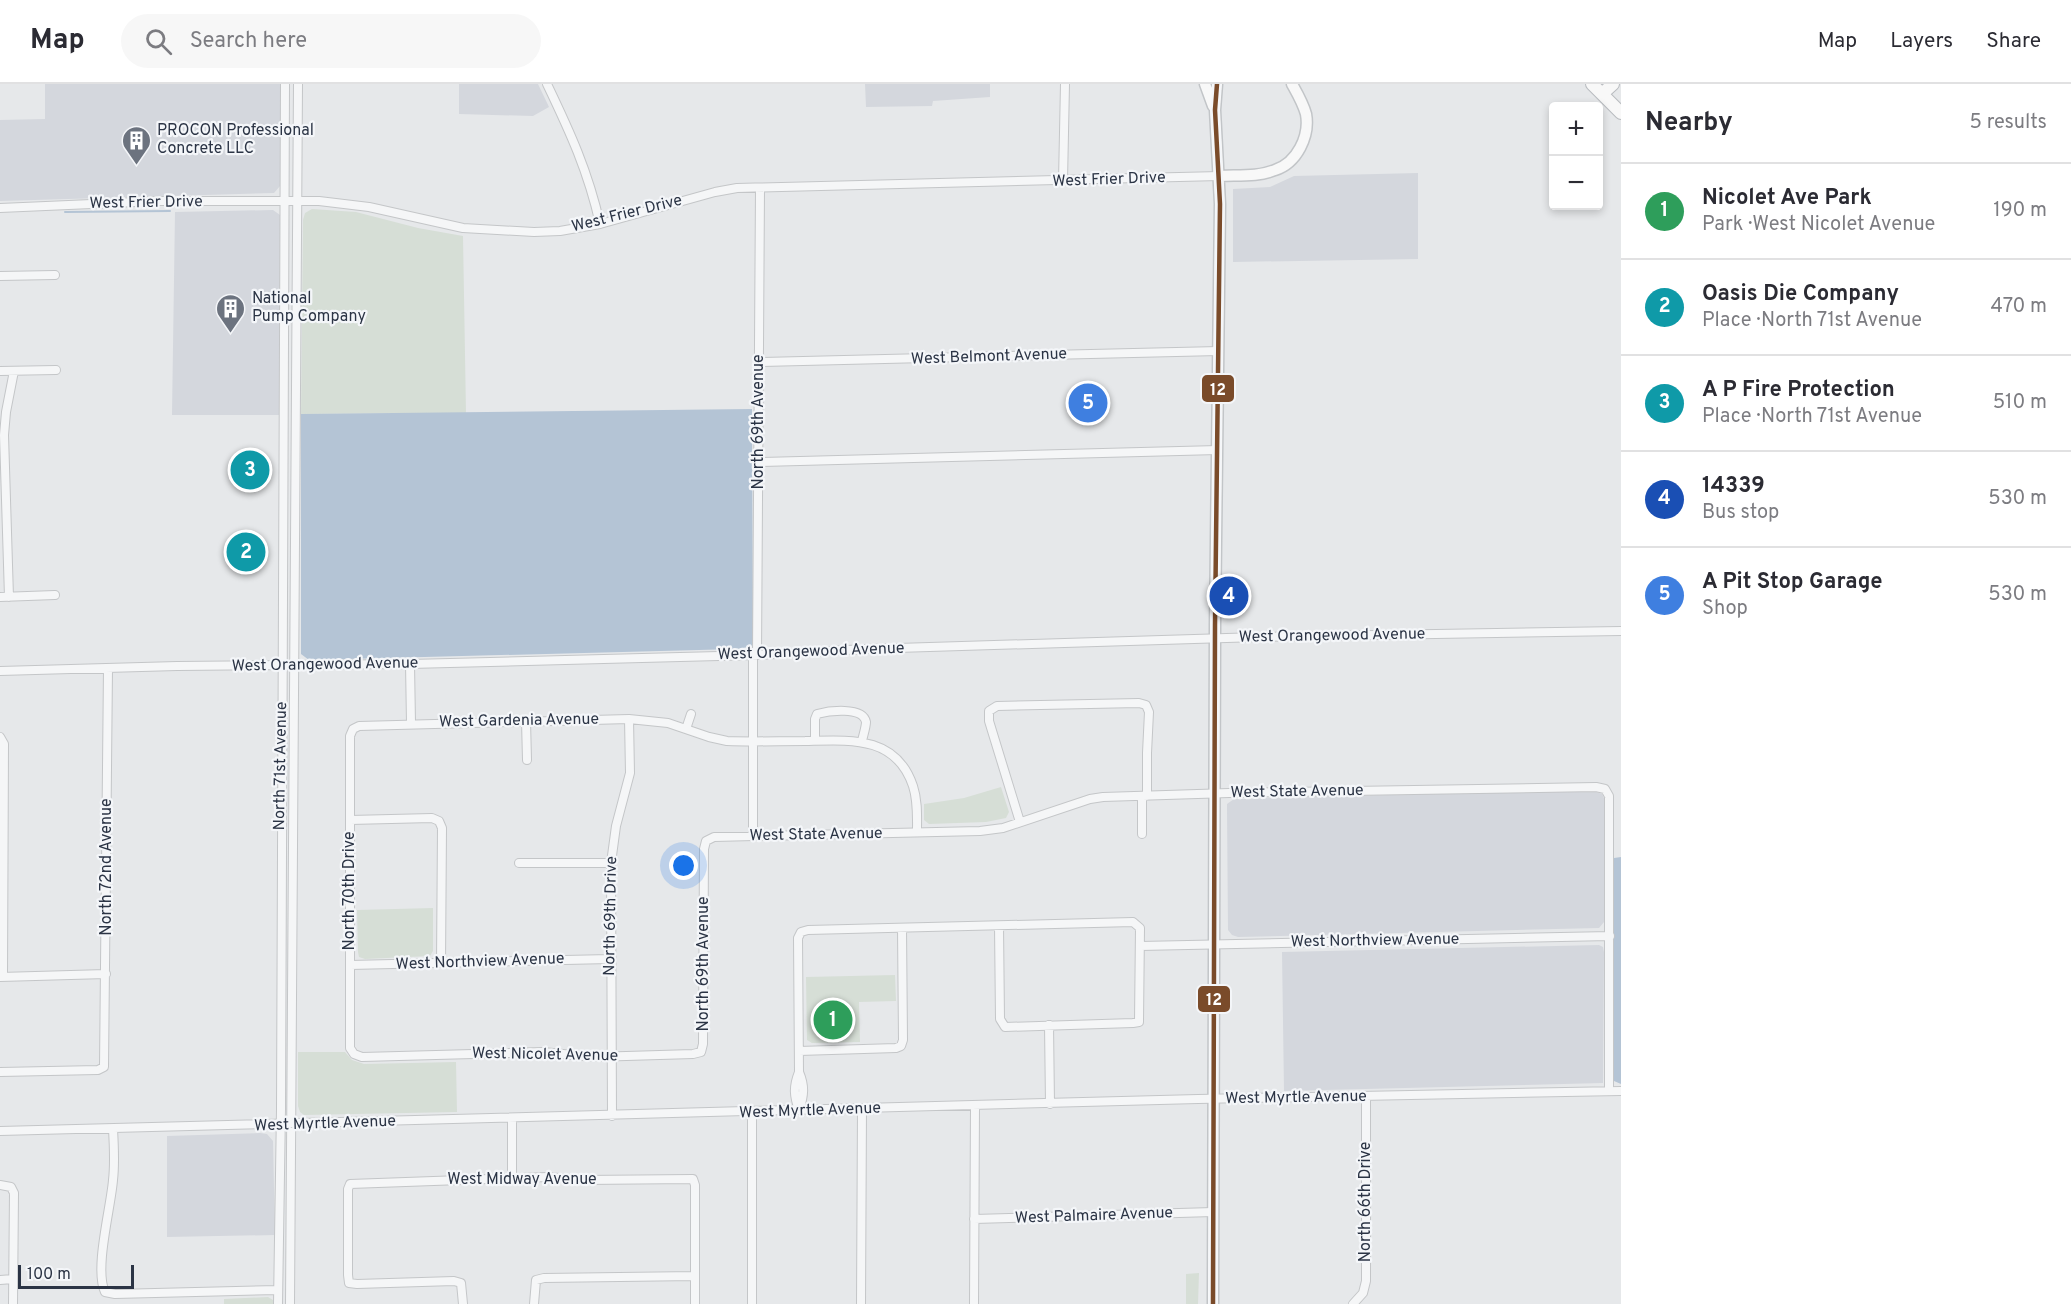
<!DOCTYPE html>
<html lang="en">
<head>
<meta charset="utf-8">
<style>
  :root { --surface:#fff; --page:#f7f7f7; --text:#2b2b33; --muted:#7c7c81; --line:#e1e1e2; --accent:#6c737f }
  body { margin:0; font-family:Overpass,sans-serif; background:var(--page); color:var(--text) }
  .controls { position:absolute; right:18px; top:18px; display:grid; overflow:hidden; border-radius:6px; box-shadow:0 3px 9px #0003 }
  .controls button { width:54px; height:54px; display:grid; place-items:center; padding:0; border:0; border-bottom:2px solid var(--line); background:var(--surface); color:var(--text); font:30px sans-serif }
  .scale { position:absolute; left:18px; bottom:15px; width:116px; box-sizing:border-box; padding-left:6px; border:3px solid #2b3445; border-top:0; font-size:16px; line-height:21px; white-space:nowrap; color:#2b3445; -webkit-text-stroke:4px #f4f6f9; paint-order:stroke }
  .you { position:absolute; left:684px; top:782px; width:21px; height:21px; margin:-15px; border:4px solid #fff; border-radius:50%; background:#1a73e8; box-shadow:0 0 0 9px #1a73e833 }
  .badge { display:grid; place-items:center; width:39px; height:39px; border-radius:50%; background:var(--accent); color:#fff; font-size:20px; font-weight:700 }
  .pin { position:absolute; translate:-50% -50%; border:3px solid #fff; box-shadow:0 2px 6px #0006 }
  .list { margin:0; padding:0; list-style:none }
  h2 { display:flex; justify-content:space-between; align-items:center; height:78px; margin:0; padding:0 24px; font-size:26px }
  h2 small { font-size:20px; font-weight:400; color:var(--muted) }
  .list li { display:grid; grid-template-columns:39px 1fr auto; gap:18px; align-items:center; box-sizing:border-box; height:96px; padding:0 24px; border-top:2px solid var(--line) }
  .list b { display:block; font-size:22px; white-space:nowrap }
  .list p { margin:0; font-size:20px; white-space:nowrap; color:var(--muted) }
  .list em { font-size:20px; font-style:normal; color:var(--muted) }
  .icon { flex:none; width:33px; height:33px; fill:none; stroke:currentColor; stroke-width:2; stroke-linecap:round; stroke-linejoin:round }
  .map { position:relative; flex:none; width:1621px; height:1220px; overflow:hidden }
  header { display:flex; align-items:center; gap:36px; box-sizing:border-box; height:84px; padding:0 30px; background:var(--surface); border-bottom:2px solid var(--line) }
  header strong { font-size:28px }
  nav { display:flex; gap:33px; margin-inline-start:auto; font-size:21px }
  .search { width:420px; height:54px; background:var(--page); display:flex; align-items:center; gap:15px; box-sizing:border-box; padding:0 21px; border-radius:33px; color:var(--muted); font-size:22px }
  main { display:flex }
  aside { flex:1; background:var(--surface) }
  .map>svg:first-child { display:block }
</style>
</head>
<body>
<header>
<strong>Map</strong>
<div class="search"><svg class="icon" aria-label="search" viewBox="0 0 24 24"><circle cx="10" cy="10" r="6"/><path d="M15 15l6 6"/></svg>Search here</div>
<nav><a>Map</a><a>Layers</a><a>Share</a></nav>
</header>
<main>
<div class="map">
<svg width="1621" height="1220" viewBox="0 0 1621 1220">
  <rect width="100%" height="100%" fill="#e6e8ea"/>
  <path fill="#d4d7dd" d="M 45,0 L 281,0 L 280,102 L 274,109 L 0,117 L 0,36 L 45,35 Z
    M 459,0 L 538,0 L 549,23 L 533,32 L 459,30 Z
    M 865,0 L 990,0 L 990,13 L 933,17 L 932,22 L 866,23 Z
    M 1418,89 L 1418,175 L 1233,178 L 1233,105 L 1270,103 L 1294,92 Z
    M 273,126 L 280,131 L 279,331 L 172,331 L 175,128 Z
    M 1579,706 L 1596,708 L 1602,710 L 1604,714 L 1604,838 L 1599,844 L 1238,853 L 1232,851 L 1228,846 L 1227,724 L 1227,720 L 1234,715 Z
    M 1599,861 L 1603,863 L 1604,868 L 1603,999 L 1284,1007 L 1282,868 Z
    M 260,1049 L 267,1050 L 273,1057 L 275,1151 L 167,1153 L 167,1052 Z"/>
  <path fill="#d6ded6" d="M 312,125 L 356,128 L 418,144 L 463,152 L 466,329 L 301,330 L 303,136 L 305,129 Z
    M 1001,703 L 1009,728 L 1006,734 L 986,738 L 929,740 L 924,736 L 924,720 L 964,714 Z
    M 433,824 L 433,867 L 430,872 L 365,875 L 359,873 L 358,868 L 357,826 Z
    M 895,891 L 896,917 L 859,918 L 860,958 L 812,959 L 807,956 L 806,893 Z
    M 298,968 L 345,968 L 352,976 L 364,980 L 456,978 L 457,1028 L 304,1031 L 300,1028 L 298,1022 Z
    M 1199,1189 L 1198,1220 L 1186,1220 L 1186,1190 Z
    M 268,1213 L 273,1216 L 273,1220 L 224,1220 L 224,1215 Z"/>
  <path fill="#b4c4d5" d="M 752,325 L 753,562 L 737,565 L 309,576 L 301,570 L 301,330 Z
    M 1621,773 L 1621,1000 L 1614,997 L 1613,993 L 1614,774 Z"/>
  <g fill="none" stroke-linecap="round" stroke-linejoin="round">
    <path stroke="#b4c4d5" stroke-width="2" d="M 65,128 L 170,127"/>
    <defs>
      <path id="minor" d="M 547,0 C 570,48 588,87 600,140
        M 1063,97 L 1065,0
        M 0,124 L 160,117 L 319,117 L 369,123 L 463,144 L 534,148 L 560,147 L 600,140 L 715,108 L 737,104 L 1220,92
        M 0,192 L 55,191
        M 759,278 L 1219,267
        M 0,287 L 56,286
        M 758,378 L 1218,366
        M 0,513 L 55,511
        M 9,513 L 4,351 L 6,328 L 14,287
        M 753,571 L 753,752
        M 757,571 L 760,105
        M 410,580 L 411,639
        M 0,587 L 177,582 L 410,580 L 757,571 L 865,565 L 1259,553 L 1621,547
        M 526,637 L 527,676
        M 686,645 L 691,630
        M 0,653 L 4,660 L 3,893
        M 815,656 L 815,635 L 817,630 C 828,627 863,622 866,638 C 866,643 863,652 862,657
        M 350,736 L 432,734 L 439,737 L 442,744 L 441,879
        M 1020,738 L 989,637 L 989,627 L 997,622 L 1139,619 L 1146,621 L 1149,628 L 1147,669 L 1147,712
        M 917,748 C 917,733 918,717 913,702 C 896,651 849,656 805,657 C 779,657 753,658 727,657 L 709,653 L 668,639 L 629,635 L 359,642 L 353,645 L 350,652 L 350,964 L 354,970 L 362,973 L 543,968 L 593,973 L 693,970 L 701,968 L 703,960 L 704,765 L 706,757 L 714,753 L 980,747 L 1003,744 L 1090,715 L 1103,713 L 1229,709 L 1596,703 L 1605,705 L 1609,712 L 1609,1007
        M 1142,750 L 1142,712
        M 519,779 L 611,779
        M 1140,862 L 1610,852
        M 350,881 L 610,875
        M 0,893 L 106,890
        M 1049,941 L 1050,1020
        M 799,967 L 896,964 L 901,962 L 903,956 L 902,844
        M 0,988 L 98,986 L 104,983 L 108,584
        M 799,988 C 805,1002 804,1012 799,1026
        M 799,1026 C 794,1012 793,1003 799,988 L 798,854 L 801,848 L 808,846 L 1133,838 L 1140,844 L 1139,938 L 1133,939 L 1005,943 L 1000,935 L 999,842
        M 612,1032 L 611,779 L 616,742 L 630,689 L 629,635
        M 512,1035 L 512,1094
        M 113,1045 C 114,1062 115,1079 113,1096 C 111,1123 94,1185 105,1208 L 115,1210 L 278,1206
        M 0,1047 L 1198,1015 L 1621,1007
        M 0,1101 L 11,1103 L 14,1109 L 13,1220
        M 974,1135 L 1213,1128
        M 0,1196 L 13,1195
        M 278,1220 L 281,1025 L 285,0
        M 290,1220 L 298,0
        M 463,1220 L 461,1199 L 454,1197 L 357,1200 L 349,1199 L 348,1191 L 348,1105 L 350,1100 L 547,1093 L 583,1096 L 693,1095 L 695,1101 L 695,1220
        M 534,1220 L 536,1196 L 544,1194 L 695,1192
        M 752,1220 L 752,1028
        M 861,1220 L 862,1025
        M 974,1220 L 975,1022
        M 1353,1220 L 1363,1209 L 1366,1197 L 1366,1013"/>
      <path id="major" d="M 1205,0 L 1213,22
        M 1220,92 C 1238,91 1258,93 1275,86 C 1297,79 1310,52 1306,30 C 1303,19 1297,9 1292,0
        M 1213,1220 L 1215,541 L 1220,120 L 1215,26 L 1217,0"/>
      <path id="highway" d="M 1592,0 L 1621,29
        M 1602,10 L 1613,0"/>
    </defs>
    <use href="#minor" stroke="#c4c6c8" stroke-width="10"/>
    <use href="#major" stroke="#c2c5c8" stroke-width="13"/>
    <use href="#highway" stroke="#b8bbbf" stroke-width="14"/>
    <use href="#minor" stroke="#f5f6f7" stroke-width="8"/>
    <use href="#major" stroke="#f8f8f8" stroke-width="10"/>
    <use href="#highway" stroke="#f8f8f8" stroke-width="12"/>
    <defs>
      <path id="bus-1" d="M 1213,1220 L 1215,541 L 1220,120 L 1215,26 L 1217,0"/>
    </defs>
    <use href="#bus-1" stroke="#f4f6f9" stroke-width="9"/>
    <use href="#bus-1" stroke="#7a4b2a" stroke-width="4.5"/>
  </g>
  <defs>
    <symbol id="building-pin" viewBox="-11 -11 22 30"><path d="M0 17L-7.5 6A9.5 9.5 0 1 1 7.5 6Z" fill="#6c737f" stroke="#f4f6f9"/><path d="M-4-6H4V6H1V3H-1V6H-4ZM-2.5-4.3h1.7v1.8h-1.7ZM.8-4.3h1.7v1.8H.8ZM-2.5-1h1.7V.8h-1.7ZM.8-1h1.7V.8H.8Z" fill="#fff"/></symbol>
  </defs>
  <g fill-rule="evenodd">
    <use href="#building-pin" x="120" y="40" width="33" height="45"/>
    <use href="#building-pin" x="214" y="208" width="33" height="45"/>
  </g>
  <g text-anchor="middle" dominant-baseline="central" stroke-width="4.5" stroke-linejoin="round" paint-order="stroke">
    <g font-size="16" fill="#2b3445" stroke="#f4f6f9" text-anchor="start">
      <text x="157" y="47">PROCON Professional<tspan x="157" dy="18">Concrete LLC</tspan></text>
      <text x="252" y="215">National<tspan x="252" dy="18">Pump Company</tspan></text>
    </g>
    <g font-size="16" fill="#2b3445" stroke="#f4f6f9">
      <text transform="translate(1109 96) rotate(-2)">West Frier Drive</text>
      <text transform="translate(146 119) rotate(-1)">West Frier Drive</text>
      <text transform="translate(627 130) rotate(-14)">West Frier Drive</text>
      <text transform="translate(989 273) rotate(-2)">West Belmont Avenue</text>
      <text transform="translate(759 338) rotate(-90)">North 69th Avenue</text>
      <text transform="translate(1332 552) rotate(-1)">West Orangewood Avenue</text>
      <text transform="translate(811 568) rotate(-2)">West Orangewood Avenue</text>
      <text transform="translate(325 581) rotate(-1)">West Orangewood Avenue</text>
      <text transform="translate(519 637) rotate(-1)">West Gardenia Avenue</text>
      <text transform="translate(281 682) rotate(-89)">North 71st Avenue</text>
      <text transform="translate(1297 708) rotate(-1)">West State Avenue</text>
      <text transform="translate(816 751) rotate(-1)">West State Avenue</text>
      <text transform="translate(107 783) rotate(-90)">North 72nd Avenue</text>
      <text transform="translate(350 807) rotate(-90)">North 70th Drive</text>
      <text transform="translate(611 832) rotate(-89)">North 69th Drive</text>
      <text transform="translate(1375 857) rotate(-1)">West Northview Avenue</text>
      <text transform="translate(480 878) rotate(-2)">West Northview Avenue</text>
      <text transform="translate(704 880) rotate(-90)">North 69th Avenue</text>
      <text transform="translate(545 971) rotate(1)">West Nicolet Avenue</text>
      <text transform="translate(1296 1014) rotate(-1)">West Myrtle Avenue</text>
      <text transform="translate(810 1027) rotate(-2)">West Myrtle Avenue</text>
      <text transform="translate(325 1040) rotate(-2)">West Myrtle Avenue</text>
      <text x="522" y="1096">West Midway Avenue</text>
      <text transform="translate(1366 1118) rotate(-90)">North 66th Drive</text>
      <text transform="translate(1094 1132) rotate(-2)">West Palmaire Avenue</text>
    </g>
  </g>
  <g stroke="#f4f6f9" stroke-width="2">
    <rect x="1201" y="290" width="34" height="29" rx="6" fill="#7a4b2a"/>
    <rect x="1197" y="901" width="34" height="28" rx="6" fill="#7a4b2a"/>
  </g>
  <g font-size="16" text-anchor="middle" font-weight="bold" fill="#fff">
    <text x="1218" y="311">12</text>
    <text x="1214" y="921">12</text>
  </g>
</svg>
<div class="controls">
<button>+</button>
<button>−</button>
</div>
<div class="scale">100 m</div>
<div class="you"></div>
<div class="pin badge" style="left:833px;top:936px;background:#2e9e5b">1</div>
<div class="pin badge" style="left:246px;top:468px;background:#0f9aa8">2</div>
<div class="pin badge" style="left:250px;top:386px;background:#0f9aa8">3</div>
<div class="pin badge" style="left:1229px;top:512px;background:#1a4fb4">4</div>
<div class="pin badge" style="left:1088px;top:319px;background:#3f7fe0">5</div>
</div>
<aside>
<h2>Nearby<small>5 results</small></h2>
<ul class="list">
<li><span class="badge" style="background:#2e9e5b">1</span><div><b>Nicolet Ave Park</b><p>Park · West Nicolet Avenue</p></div><em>190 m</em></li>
<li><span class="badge" style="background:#0f9aa8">2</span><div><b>Oasis Die Company</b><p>Place · North 71st Avenue</p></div><em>470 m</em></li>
<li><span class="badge" style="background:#0f9aa8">3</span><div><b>A P Fire Protection</b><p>Place · North 71st Avenue</p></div><em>510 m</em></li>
<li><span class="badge" style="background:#1a4fb4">4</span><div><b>14339</b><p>Bus stop</p></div><em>530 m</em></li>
<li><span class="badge" style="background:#3f7fe0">5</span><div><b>A Pit Stop Garage</b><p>Shop</p></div><em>530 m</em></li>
</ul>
</aside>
</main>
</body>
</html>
